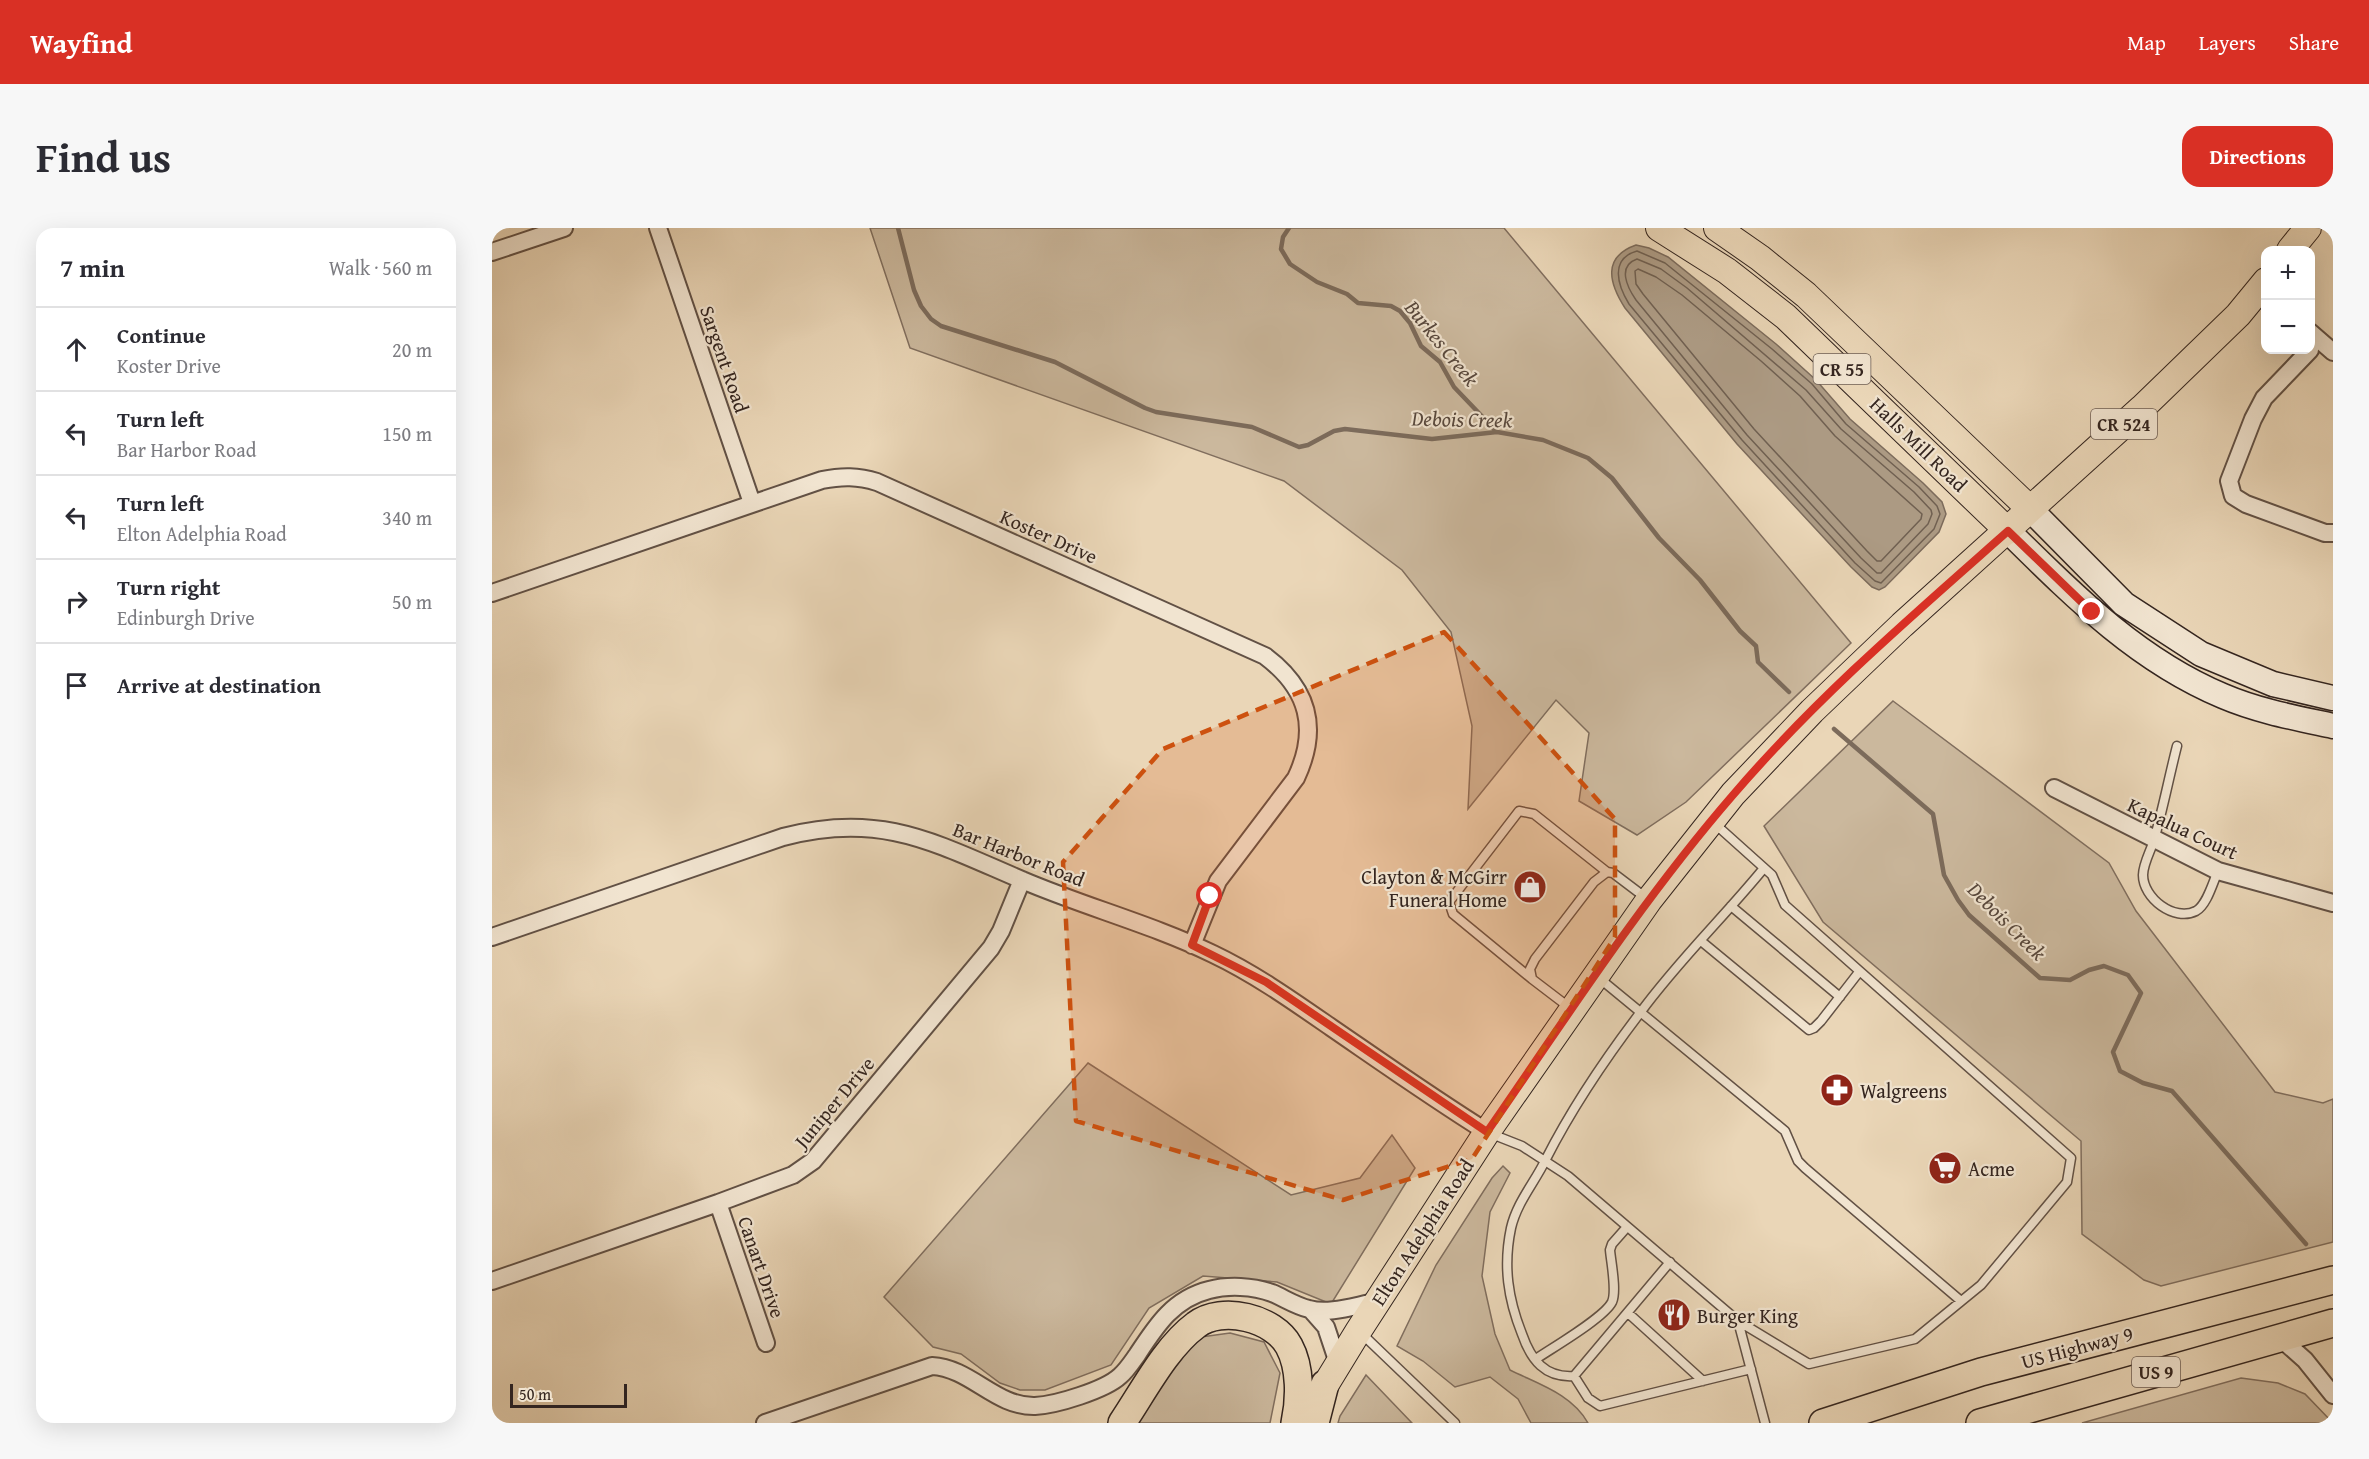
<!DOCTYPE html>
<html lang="en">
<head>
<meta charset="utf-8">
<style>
  :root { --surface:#fff; --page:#f7f7f7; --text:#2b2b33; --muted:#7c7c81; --line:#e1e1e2; --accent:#d93025 }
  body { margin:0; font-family:"Gentium Book Plus",serif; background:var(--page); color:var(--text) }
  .controls { position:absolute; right:18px; top:18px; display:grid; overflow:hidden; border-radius:12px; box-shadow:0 6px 24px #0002 }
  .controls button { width:54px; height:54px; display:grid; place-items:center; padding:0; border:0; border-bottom:2px solid var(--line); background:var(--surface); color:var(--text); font:30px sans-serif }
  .scale { position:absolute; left:18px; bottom:15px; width:117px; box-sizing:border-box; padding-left:6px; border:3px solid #34251f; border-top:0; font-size:16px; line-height:21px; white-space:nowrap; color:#34251f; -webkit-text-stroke:4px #f1e4d0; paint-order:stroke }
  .stop { position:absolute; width:18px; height:18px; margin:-14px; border:4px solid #d93025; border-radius:50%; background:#fff }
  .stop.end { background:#d93025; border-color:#fff; box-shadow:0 2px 6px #0008 }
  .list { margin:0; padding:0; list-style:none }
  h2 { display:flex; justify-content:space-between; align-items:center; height:78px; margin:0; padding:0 24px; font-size:26px }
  h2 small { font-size:20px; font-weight:400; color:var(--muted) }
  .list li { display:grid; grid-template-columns:39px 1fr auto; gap:18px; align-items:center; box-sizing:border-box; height:84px; padding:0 24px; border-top:2px solid var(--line) }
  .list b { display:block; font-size:22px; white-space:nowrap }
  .list p { margin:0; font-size:20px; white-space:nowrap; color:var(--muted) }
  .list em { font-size:20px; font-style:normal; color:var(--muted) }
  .icon { flex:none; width:33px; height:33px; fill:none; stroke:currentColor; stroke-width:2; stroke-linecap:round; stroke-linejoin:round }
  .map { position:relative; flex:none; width:1841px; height:1195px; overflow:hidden; border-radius:18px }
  header { display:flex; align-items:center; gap:36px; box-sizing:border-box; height:84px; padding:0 30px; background:var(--accent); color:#fff }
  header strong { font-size:28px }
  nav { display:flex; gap:33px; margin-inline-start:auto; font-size:21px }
  .intro { display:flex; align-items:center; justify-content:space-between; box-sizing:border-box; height:144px; padding:0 36px }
  h1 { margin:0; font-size:42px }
  .button { padding:15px 27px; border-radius:18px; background:var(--accent); color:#fff; font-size:21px; font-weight:700 }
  main { display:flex; gap:36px; padding:0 36px }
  aside { flex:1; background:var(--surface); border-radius:18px; box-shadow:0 6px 24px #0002 }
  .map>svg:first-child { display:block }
</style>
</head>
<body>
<header>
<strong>Wayfind</strong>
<nav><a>Map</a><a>Layers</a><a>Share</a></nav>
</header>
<div class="intro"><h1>Find us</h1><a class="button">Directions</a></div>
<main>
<aside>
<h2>7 min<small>Walk · 560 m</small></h2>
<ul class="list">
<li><svg class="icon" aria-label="ahead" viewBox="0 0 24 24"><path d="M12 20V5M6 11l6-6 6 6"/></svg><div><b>Continue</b><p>Koster Drive</p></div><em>20 m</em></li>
<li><svg class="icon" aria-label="left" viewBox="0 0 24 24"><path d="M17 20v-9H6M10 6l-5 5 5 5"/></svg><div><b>Turn left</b><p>Bar Harbor Road</p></div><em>150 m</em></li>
<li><svg class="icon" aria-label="left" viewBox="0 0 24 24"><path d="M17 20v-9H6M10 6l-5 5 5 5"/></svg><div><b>Turn left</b><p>Elton Adelphia Road</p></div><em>340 m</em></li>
<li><svg class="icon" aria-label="right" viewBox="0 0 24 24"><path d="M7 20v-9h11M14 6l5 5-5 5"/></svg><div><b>Turn right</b><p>Edinburgh Drive</p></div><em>50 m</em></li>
<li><svg class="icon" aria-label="arrive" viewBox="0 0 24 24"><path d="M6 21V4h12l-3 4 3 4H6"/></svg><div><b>Arrive at destination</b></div></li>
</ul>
</aside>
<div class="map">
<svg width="1841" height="1195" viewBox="0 0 1841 1195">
  <rect width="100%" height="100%" fill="#ead6b7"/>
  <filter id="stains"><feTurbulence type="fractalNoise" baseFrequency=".00333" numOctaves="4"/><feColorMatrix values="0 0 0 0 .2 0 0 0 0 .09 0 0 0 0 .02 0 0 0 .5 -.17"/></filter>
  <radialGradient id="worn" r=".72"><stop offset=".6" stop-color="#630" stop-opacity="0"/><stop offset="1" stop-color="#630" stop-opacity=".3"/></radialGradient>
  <path fill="#cbb89d" stroke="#806e5e" stroke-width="1.5" d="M 378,0 L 1012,0 L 1359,415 L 1194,574 L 1145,607 L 1087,573 L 1097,505 L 1064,472 L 976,581 L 980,498 L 959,404 L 910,342 L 792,253 L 418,120 Z
    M 1401,473 L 1617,635 L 1644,683 L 1783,864 L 1831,875 L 1841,871 L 1841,1014 L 1669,1058 L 1652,1052 L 1590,1006 L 1589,913 L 1331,694 L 1272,598 Z
    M 596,835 L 799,967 L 868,950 L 900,907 L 923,940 L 839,1076 L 785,1054 L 711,1048 L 657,1080 L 619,1137 L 553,1162 L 528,1162 L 508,1155 L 469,1126 L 441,1119 L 392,1069 Z
    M 1011,938 L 1018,945 L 998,984 L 990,1048 L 1003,1106 L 1018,1142 C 1046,1156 1080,1166 1096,1195 L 1039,1195 L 1026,1171 L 998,1149 L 963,1159 L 931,1133 L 905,1118 L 944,1037 L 1000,950 Z
    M 738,1105 L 772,1114 L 788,1145 L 778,1195 L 644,1195 L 702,1110 Z
    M 874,1147 L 920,1195 L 846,1195 L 848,1188 Z
    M 1749,1150 L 1786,1155 L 1813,1166 L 1841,1195 L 1590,1195 Z"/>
  <path fill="#ac9a83" stroke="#7c6b5b" stroke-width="1.5" d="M 1144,17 L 1157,20 L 1176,29 L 1284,116 L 1324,152 L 1358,191 L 1431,255 L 1450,274 L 1454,286 L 1447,304 L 1393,359 L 1387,362 L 1380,359 L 1359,339 L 1245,216 L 1133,80 C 1117,55 1110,29 1144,17 Z"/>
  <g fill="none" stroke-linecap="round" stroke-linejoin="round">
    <path stroke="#706051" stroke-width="1.5" d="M 1145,23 L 1173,35 L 1280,121 L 1320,156 L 1354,196 L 1427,259 L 1445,278 L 1448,286 L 1442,301 L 1389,355 L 1383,353 L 1363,335 L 1250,212 L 1137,76 C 1126,58 1117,31 1145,23 Z
      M 1145,31 L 1169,41 L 1195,60 L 1314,162 L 1349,201 L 1422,264 L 1439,282 L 1440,286 L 1436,296 L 1389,345 L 1385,345 L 1369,330 L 1255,207 L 1144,72 C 1135,59 1125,38 1145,31 Z
      M 1146,41 L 1164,49 L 1190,67 L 1269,133 L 1308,168 L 1343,208 L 1430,286 L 1429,291 L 1389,333 L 1385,333 L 1375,323 L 1262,201 L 1151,66 L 1144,56 L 1143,43 Z"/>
    <path stroke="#7c6b5b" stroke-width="4.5" d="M 406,0 L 422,62 L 429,78 L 439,91 L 449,98 L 563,134 L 653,180 L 664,184 L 760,199 L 807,219 L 816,217 L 842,203 L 853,201 L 940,211 L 1005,204 L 1051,212 L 1096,230 L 1120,250 L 1167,310 L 1208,352 L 1248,403 L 1264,418 L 1266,434 L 1297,464
      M 797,0 L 791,9 L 789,21 L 798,36 L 825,54 L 855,66 L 866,75 L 899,78 L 908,83 L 918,95 L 929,118 L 948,134 L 962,159 L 1005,204
      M 1342,501 L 1441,586 L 1452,647 L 1466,672 L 1477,687 L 1548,750 L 1578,752 L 1597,742 L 1612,738 L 1636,747 L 1649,765 L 1621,824 L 1628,843 L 1651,855 L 1680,863 L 1814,1016"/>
    <defs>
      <path id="service" d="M 1685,518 C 1677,549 1671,581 1662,612 C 1659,622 1651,636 1651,647 C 1651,670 1682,694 1704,683 C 1715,677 1721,654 1726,643
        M 1222,595 L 1280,647 L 1293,677 L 1579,930 L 1575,954 L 1489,1057 L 1423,1111 L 1317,1136 L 1246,1093
        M 1239,678 L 1348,769
        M 1209,713 L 1317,802 L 1322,800 L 1329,793 L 1367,744
        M 1107,750 L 1293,903 L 1306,933 L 1313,940 L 1469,1073
        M 1040,751 L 961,686 L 957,674 L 1027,583 L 1042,586 L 1115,644
        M 1078,780 L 1040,751 L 1038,741 L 1043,731 L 1102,654 L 1115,644 L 1121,645 L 1154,670
        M 997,905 L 1030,918 L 1076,948 L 1246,1093 L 1273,1195
        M 1136,1085 L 1211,1153
        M 868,1104 L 963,1195
        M 1044,1131 C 1060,1120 1112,1090 1120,1074 C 1125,1063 1119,1034 1118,1022 L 1120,1016 L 1135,999
        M 1259,1141 L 1108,1178 L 1096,1170 L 1082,1148 C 1053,1150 1039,1132 1030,1106 C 1016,1071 1011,1038 1019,1000 C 1025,974 1043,954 1054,931 C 1080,880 1113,831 1148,785 C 1185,734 1232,689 1272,640
        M 1082,1148 L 1178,1034"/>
      <path id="minor" d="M 166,0 L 260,275
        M 0,24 L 72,0
        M 1818,104 L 1841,124
        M 1818,122 L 1772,170 L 1761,191 L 1737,253 L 1741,268 L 1754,276 L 1833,305 L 1841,305
        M 0,365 L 330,252 C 350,248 366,248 385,254 L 773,428 C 817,461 827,501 804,550 L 726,653 L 700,717
        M 1562,560 L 1726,643 L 1841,675
        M 0,709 L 291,609 C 389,583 443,615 530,652 C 593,679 659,696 721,726 C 763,746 801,773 840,800 C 891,835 942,871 995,904
        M 226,975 L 274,1115
        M 0,1053 L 226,975 L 301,947 L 321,933 L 499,720 L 509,703 L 530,652
        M 819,1082 L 834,1099 L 846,1135
        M 1787,1109 L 1813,1132 L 1841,1167
        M 273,1195 L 440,1138 C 479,1140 503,1179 543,1178 C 564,1177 613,1162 628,1148 C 635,1142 640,1134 645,1127 C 664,1098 681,1071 717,1062 C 736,1057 761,1058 780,1065 C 792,1070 804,1078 817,1081 C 837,1087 865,1077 885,1074"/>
      <path id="secondary" d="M 1538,281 L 1632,376 L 1709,426 L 1781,456 L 1841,470
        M 1516,303 C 1581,367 1645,432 1731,468 C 1766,483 1804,490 1841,498"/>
      <path id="primary" d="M 1167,0 L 1235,43 L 1294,89 L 1516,303
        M 1225,0 L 1268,30 L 1314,67 L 1538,281
        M 1798,22 L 1816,0
        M 823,1174 L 867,1102 L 995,904 L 1157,672 L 1241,566 L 1320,483 L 1410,397 L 1650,180 L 1746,87 L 1774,53"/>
      <path id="trunk" d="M 630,1195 C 651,1164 674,1119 704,1097 C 730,1077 782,1090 797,1118 C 809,1140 808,1172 803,1195
        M 823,1195 L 833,1156
        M 1331,1195 L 1489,1144 L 1841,1052
        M 1488,1195 L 1841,1095"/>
    </defs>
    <use href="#service" stroke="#625145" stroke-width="11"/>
    <use href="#minor" stroke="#625145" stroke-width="20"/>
    <use href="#secondary" stroke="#34251f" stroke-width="27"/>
    <use href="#primary" stroke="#34251f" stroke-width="28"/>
    <use href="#trunk" stroke="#34251f" stroke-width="30"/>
    <use href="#service" stroke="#f1e4d0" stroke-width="8"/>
    <use href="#minor" stroke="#f1e4d0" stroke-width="16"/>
    <use href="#secondary" stroke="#f1e4d0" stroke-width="24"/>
    <use href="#primary" stroke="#ead6b7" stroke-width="26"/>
    <use href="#trunk" stroke="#ead6b7" stroke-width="27"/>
  </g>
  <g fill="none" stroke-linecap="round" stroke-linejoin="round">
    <path stroke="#d93025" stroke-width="8" d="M 718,668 L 700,717 L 774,754 L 995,904 C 1074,790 1150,672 1241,567 C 1324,470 1421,387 1516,303 L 1600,384"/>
  </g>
  <path fill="#cd510f" fill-opacity="0.2" stroke="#cd510f" stroke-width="4.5" stroke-dasharray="12 8" stroke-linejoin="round" d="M 952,404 L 1123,591 L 1123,709 L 980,931 L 851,972 L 584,893 L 571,634 L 671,521 Z"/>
  <defs>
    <symbol id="shop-disc" viewBox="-11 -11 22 22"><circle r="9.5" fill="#8f2418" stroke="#f1e4d0"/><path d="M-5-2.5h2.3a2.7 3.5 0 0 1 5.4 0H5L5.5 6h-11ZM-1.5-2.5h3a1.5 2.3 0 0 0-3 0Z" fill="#fff"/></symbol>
    <symbol id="pharmacy-disc" viewBox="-11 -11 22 22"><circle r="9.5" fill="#8f2418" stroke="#f1e4d0"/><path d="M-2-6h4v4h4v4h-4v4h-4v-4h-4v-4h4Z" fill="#fff"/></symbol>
    <symbol id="supermarket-disc" viewBox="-11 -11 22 22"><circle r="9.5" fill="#8f2418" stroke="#f1e4d0"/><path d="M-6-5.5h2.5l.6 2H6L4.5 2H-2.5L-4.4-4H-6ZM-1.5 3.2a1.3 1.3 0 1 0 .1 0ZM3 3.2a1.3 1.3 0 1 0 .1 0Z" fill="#fff"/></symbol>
    <symbol id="restaurant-disc" viewBox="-11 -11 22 22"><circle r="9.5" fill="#8f2418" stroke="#f1e4d0"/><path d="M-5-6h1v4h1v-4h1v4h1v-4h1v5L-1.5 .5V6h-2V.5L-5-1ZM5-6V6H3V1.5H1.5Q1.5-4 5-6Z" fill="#fff"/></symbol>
  </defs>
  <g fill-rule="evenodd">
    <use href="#shop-disc" x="1019" y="640" width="38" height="38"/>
    <use href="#pharmacy-disc" x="1326" y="843" width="38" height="38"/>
    <use href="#supermarket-disc" x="1434" y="921" width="38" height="38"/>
    <use href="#restaurant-disc" x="1163" y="1068" width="38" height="38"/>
  </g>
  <g text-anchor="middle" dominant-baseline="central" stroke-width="4.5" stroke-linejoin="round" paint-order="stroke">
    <g fill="#f1e4d0" stroke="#6d5e54" stroke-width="1.5">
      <rect x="1321.5" y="126" width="57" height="30" rx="4.5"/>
      <rect x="1599" y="181" width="66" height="30" rx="4.5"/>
      <rect x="1640" y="1129" width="48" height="30" rx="4.5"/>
    </g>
    <g font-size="18" font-weight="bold" fill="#34251f">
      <text x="1350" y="141">CR 55</text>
      <text x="1632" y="196">CR 524</text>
      <text x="1664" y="1144">US 9</text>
    </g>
    <g font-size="20" fill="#34251f" stroke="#f1e4d0">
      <text transform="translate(233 131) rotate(71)">Sargent Road</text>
      <text transform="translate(1427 216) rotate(44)">Halls Mill Road</text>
      <text transform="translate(557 308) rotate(24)">Koster Drive</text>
      <text transform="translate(1691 600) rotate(25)">Kapalua Court</text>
      <text transform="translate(527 626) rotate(22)">Bar Harbor Road</text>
      <text transform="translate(342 874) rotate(-50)">Juniper Drive</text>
      <text transform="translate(930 1004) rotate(-57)">Elton Adelphia Road</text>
      <text transform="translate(270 1039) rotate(71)">Canart Drive</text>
      <text transform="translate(1585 1119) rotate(-15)">US Highway 9</text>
    </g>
    <g font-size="20" fill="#34251f" stroke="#f1e4d0" text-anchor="start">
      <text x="1015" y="648" text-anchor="end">Clayton &amp; McGirr<tspan x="1015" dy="23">Funeral Home</tspan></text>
      <text x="1368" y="862">Walgreens</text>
      <text x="1476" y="940">Acme</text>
      <text x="1205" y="1087">Burger King</text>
    </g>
    <g font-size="21" font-style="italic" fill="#58483d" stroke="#f1e4d0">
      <text transform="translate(950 115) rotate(51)">Burkes Creek</text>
      <text transform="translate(970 191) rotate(1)">Debois Creek</text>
      <text transform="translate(1515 693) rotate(45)">Debois Creek</text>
    </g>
  </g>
  <rect width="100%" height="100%" filter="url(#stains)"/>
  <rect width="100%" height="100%" fill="url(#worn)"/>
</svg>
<div class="controls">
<button>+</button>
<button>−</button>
</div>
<div class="scale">50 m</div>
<div class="stop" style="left:718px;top:668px"></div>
<div class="stop end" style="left:1600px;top:384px"></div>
</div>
</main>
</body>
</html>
